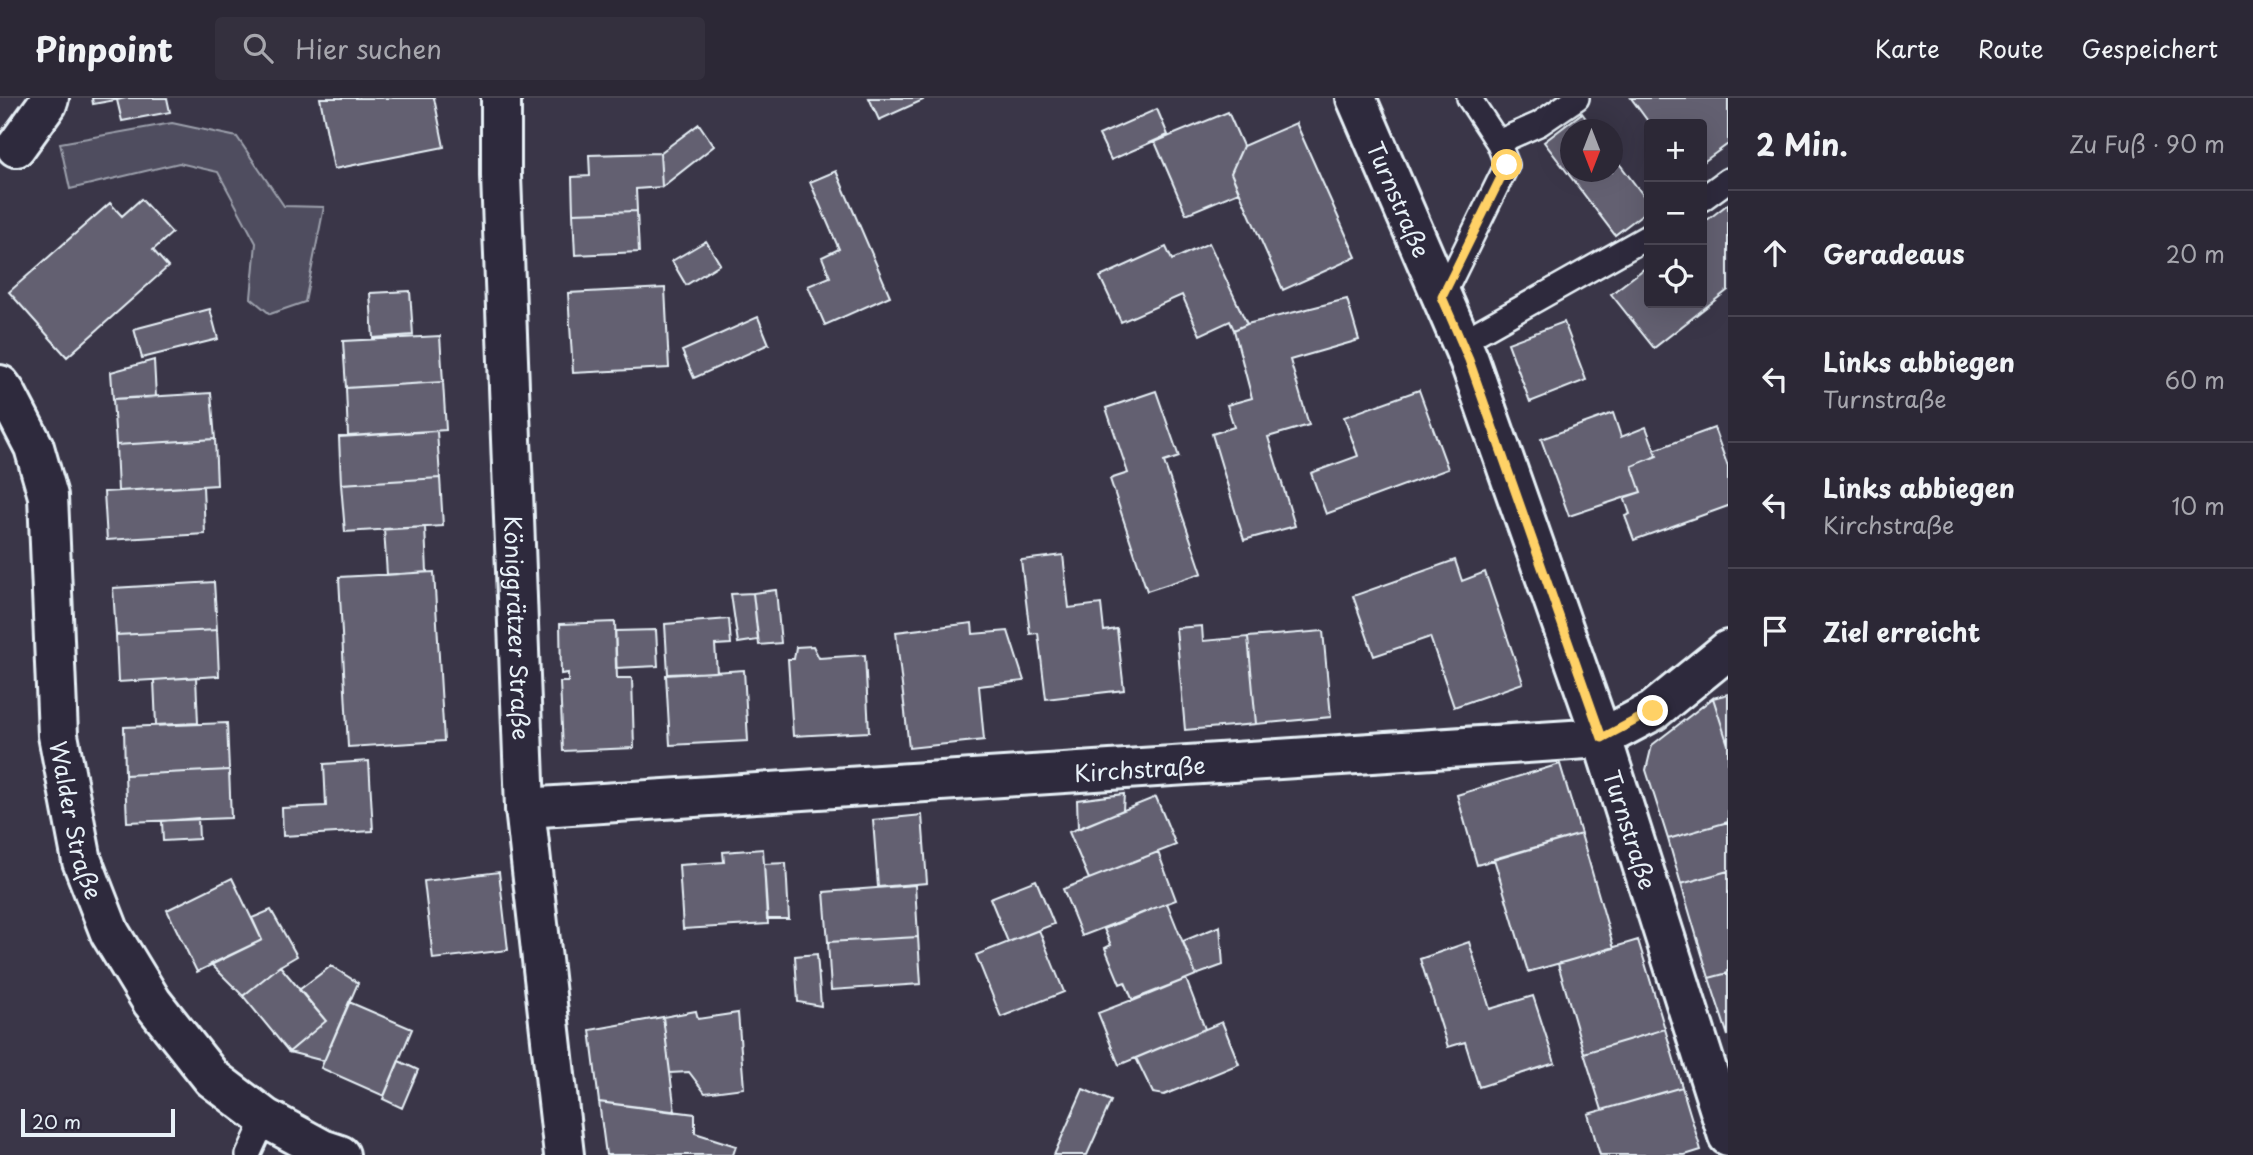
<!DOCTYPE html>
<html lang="de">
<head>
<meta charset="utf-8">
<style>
  :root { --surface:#2c2836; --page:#34303e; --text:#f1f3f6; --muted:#a6a6ad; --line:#484451 }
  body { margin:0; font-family:"Playpen Sans",sans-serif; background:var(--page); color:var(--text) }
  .controls { position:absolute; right:21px; top:21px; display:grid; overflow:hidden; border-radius:7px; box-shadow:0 7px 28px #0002 }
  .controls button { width:63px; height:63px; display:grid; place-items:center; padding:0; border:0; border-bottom:2px solid var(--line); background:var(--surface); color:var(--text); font:35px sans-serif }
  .compass { position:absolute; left:1560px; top:21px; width:63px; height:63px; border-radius:50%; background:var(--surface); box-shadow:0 7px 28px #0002; rotate:180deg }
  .scale { position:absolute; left:21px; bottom:18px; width:154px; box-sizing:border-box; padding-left:7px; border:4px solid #e8f1f8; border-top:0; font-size:19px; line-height:24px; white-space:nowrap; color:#e8f1f8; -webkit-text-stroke:5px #2f2a3d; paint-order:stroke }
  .stop { position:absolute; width:21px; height:21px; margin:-16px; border:5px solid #ffd166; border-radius:50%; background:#fff }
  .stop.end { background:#ffd166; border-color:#fff; box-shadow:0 2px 7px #0008 }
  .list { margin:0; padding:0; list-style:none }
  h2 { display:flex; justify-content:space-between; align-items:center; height:91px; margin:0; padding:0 28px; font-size:30px }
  h2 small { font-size:23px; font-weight:400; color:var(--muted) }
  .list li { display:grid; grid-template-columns:46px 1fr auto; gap:21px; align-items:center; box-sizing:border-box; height:126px; padding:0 28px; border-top:2px solid var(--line) }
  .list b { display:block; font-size:26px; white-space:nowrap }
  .list p { margin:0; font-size:23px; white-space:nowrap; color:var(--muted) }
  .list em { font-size:23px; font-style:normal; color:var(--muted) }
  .icon { flex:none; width:38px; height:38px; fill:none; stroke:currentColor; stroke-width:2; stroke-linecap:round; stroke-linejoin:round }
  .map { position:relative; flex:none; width:1728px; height:1057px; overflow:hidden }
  header { display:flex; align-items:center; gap:42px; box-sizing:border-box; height:98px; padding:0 35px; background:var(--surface); border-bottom:2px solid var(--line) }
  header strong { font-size:33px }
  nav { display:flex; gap:38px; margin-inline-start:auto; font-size:24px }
  .search { width:490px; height:63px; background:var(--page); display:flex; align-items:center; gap:18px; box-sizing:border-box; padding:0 24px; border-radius:7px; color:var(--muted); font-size:26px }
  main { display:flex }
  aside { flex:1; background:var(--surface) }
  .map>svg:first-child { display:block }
</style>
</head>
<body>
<header>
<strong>Pinpoint</strong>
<div class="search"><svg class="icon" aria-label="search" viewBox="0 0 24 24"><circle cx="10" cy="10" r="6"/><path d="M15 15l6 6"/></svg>Hier suchen</div>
<nav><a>Karte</a><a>Route</a><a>Gespeichert</a></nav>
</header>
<main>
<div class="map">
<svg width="1728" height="1057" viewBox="0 0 1728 1057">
  <rect width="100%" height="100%" fill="#3a3648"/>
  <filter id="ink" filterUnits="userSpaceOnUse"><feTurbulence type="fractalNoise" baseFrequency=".0143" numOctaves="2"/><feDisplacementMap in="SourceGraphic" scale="14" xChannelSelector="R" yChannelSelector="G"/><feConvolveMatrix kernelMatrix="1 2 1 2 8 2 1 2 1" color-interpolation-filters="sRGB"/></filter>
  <g filter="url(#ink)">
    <path fill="#504e5f" stroke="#9ca0ac" stroke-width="2" d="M 172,25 L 237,39 L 284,108 L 324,109 L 305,204 L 270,216 L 251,200 L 256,145 L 218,74 L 179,65 L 70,91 L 60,45 Z"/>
    <path fill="#636171" stroke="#e8f1f8" stroke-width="2" d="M 92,0 L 126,0 L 93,6 Z
      M 126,0 L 167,0 L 170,14 L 122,23 L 117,2 Z
      M 320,0 L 434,0 L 444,49 L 334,71 Z
      M 869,0 L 922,0 L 923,2 L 879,22 Z
      M 1631,0 L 1728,0 L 1728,46 L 1702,65 L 1702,26 L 1650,26 Z
      M 1157,11 L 1168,37 L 1111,62 L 1099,37 Z
      M 1228,14 L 1243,48 L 1231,75 L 1239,94 L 1186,116 L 1155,44 Z
      M 1582,15 L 1594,32 L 1570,32 L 1570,74 L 1612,74 L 1612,56 L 1649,105 L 1649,111 L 1615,137 L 1544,44 Z
      M 1296,25 L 1356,159 L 1283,192 L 1231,75 L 1243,48 Z
      M 699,26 L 714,48 L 662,89 L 660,55 Z
      M 660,55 L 662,89 L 636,91 L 637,113 L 573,115 L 572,79 L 590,78 L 589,57 Z
      M 836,73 L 890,198 L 825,227 L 808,188 L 830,179 L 822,159 L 839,151 L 810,84 Z
      M 141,101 L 172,135 L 153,152 L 168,169 L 67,259 L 9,194 L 110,105 L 122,118 Z
      M 1728,106 L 1728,192 L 1654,250 L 1611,196 L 1649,167 L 1649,205 L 1702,205 L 1702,126 Z
      M 637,113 L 639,154 L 575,157 L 573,115 Z
      M 706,143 L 720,166 L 686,187 L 672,163 Z
      M 1209,145 L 1247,226 L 1234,232 L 1230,223 L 1200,237 L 1182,197 L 1121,224 L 1100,179 L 1166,149 L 1172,162 Z
      M 665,190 L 669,270 L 573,275 L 568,195 Z
      M 410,193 L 413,237 L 373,240 L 370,195 Z
      M 1347,201 L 1359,242 L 1290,262 L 1309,327 L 1268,339 L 1295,428 L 1244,442 L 1212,336 L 1234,329 L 1227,307 L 1252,300 L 1234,232 L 1247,226 Z
      M 210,211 L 218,241 L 142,260 L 134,231 Z
      M 758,219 L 769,246 L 694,280 L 682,253 Z
      M 1564,224 L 1586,282 L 1530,304 L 1508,245 Z
      M 440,238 L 443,284 L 346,290 L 343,243 Z
      M 154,262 L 156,299 L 113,301 L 111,274 Z
      M 443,284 L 446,332 L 348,338 L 346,290 Z
      M 1419,292 L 1448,371 L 1326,416 L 1311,375 L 1358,358 L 1344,319 Z
      M 1156,293 L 1179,359 L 1164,364 L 1202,475 L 1147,493 L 1110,381 L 1128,375 L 1106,310 Z
      M 211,295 L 215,341 L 116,347 L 113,301 Z
      M 1613,315 L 1621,339 L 1646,329 L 1657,358 L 1632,368 L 1641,394 L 1569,418 L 1541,341 Z
      M 1714,330 L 1728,369 L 1728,408 L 1634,442 L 1625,418 L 1630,416 L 1624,399 L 1641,394 L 1632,368 L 1657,358 L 1654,352 Z
      M 437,333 L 440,380 L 341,386 L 339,339 Z
      M 215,341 L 217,387 L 118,393 L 116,347 Z
      M 440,380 L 443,428 L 345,434 L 341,386 Z
      M 203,388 L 205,436 L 107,442 L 104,394 Z
      M 425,429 L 427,474 L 387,477 L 384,431 Z
      M 1063,457 L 1069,510 L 1101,506 L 1104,533 L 1117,531 L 1124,592 L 1046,601 L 1038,535 L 1030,536 L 1021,462 Z
      M 1455,462 L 1462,483 L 1485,474 L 1523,585 L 1454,609 L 1430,539 L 1374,558 L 1353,498 Z
      M 434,474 L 444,643 L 348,649 L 339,479 Z
      M 214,484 L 217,532 L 116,537 L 113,490 Z
      M 776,492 L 781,545 L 759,547 L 753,495 Z
      M 753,495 L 758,542 L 738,545 L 731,496 Z
      M 729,521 L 731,546 L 715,547 L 717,574 L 668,576 L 665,526 Z
      M 615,524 L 617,580 L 632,580 L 634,650 L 563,653 L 560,584 L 568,584 L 568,575 L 561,576 L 560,526 Z
      M 972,525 L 973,536 L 1008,533 L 1024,583 L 979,588 L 984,642 L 909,650 L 896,534 Z
      M 1202,528 L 1203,543 L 1248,539 L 1256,626 L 1185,632 L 1176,530 Z
      M 217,532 L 219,578 L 118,584 L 116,537 Z
      M 656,532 L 658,568 L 616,570 L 615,533 Z
      M 1323,533 L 1331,619 L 1256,626 L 1248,539 Z
      M 813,548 L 819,560 L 865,557 L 869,634 L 793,638 L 788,561 L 794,561 L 796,549 Z
      M 744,572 L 748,643 L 670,647 L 666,577 Z
      M 196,579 L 198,625 L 156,627 L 154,582 Z
      M 1728,596 L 1728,647 L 1713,600 Z
      M 1713,600 L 1728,647 L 1728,724 L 1668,741 L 1646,672 L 1652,647 Z
      M 227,625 L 229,672 L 125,677 L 124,629 Z
      M 369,663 L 373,733 L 283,738 L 282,710 L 326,708 L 324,666 Z
      M 1560,666 L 1581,736 L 1477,767 L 1457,697 Z
      M 229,672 L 231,720 L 127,724 L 125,677 Z
      M 1124,696 L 1123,712 L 1078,731 L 1077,702 Z
      M 1156,699 L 1176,747 L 1089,781 L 1069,734 Z
      M 922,717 L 927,785 L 878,789 L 873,722 Z
      M 198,720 L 199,741 L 163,743 L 162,723 Z
      M 1728,724 L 1728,773 L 1681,786 L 1668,741 Z
      M 1581,736 L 1614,850 L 1528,874 L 1494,761 Z
      M 763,751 L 768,826 L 683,831 L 679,767 L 724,764 L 723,754 Z
      M 1158,754 L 1176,802 L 1082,838 L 1063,791 Z
      M 786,765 L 789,821 L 767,821 L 764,766 Z
      M 1728,773 L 1728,875 L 1709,880 L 1681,786 Z
      M 499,774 L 508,852 L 433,861 L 424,783 Z
      M 232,780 L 262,842 L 197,874 L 167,812 Z
      M 1036,782 L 1054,826 L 1008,844 L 990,800 Z
      M 915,787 L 918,839 L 828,844 L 824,794 Z
      M 1167,805 L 1196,877 L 1133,903 L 1125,884 L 1120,886 L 1105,850 L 1111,847 L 1104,831 Z
      M 271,812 L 297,858 L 280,868 L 243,898 L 211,866 L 262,842 L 252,820 Z
      M 1220,828 L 1223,867 L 1196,877 L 1183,843 Z
      M 1039,832 L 1064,894 L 1001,919 L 976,857 Z
      M 918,839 L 921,886 L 831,892 L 828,844 Z
      M 1638,842 L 1665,931 L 1584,955 L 1558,866 Z
      M 1469,844 L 1490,911 L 1533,898 L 1555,965 L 1479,989 L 1465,944 L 1448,949 L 1420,861 Z
      M 817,856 L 821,908 L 798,904 L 795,858 Z
      M 280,868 L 326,923 L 289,954 L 243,898 Z
      M 331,868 L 358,885 L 324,963 L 289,954 L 326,923 L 299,892 Z
      M 1728,875 L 1728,938 L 1709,880 Z
      M 1186,881 L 1205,931 L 1119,967 L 1098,915 Z
      M 349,904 L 412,931 L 384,998 L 321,970 Z
      M 696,913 L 698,921 L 738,915 L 744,990 L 705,995 L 689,974 L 670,975 L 663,919 Z
      M 663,919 L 675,1014 L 599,1004 L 590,932 Z
      M 1222,924 L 1239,966 L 1164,997 L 1153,995 L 1136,960 Z
      M 1665,931 L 1682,989 L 1602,1012 L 1584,955 Z
      M 399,963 L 418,972 L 402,1010 L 383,1001 Z
      M 1682,989 L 1701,1052 L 1685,1057 L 1600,1057 L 1588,1016 Z
      M 1083,991 L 1111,1003 L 1087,1057 L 1054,1057 Z
      M 599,1004 L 695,1016 L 695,1035 L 736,1048 L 733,1057 L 606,1057 Z"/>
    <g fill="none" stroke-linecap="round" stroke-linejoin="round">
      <defs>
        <path id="service" d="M 1469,0 L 1498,44
          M 1702,101 L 1728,82
          M 1442,199 L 1507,67 L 1498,44 L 1539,26 L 1577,0
          M 1461,244 L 1649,138
          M 248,1057 L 265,1020"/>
        <g id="minor">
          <path id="s1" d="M 501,0 L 501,78 L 525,710 L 564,1057"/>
          <path d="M 16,49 L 47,6 L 49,0"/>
          <path id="s2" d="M 0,287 L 6,295 L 34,349 L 48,398 L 58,637 L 82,763 L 110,835 L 152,904 L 212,980 L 265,1020 L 322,1051 L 340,1057"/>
          <path id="s3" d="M 525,710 L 1602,640 L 1653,613 L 1728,552"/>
        </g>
        <g id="secondary">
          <path id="s4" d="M 1356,0 L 1469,262 L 1602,640 L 1728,1038"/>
        </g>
      </defs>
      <use href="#service" stroke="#e8f1f8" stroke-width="28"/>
      <use href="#minor" stroke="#e8f1f8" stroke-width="44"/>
      <use href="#secondary" stroke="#e8f1f8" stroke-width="44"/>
      <use href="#service" stroke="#2f2a3d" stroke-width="23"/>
      <use href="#minor" stroke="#2f2a3d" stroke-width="38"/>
      <use href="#secondary" stroke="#2f2a3d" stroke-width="38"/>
    </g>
  </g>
  <g fill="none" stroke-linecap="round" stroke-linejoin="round" filter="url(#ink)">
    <path stroke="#ffd166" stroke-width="9" d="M 1507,67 L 1442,199 L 1469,262 L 1602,640 L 1653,613"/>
  </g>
  <g text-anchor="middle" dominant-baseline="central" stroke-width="5" stroke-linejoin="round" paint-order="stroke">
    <g font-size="23" fill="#e8f1f8" stroke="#2f2a3d">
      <text stroke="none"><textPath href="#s4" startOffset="110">Turnstraße</textPath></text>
      <text stroke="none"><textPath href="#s1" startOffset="530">Königgrätzer Straße</textPath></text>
      <text stroke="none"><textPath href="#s3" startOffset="616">Kirchstraße</textPath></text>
      <text stroke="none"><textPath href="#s2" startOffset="448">Walder Straße</textPath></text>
      <text stroke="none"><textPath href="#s4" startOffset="782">Turnstraße</textPath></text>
    </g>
  </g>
</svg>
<div class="controls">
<button>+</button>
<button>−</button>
<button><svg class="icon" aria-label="locate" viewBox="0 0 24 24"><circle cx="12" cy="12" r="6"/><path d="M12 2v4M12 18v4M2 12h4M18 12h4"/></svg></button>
</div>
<svg class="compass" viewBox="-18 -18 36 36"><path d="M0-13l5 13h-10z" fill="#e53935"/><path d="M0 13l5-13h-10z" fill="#a6a6ad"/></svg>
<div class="scale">20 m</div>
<div class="stop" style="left:1507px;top:67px"></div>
<div class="stop end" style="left:1653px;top:613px"></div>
</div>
<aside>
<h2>2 Min.<small>Zu Fuß · 90 m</small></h2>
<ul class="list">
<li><svg class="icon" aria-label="ahead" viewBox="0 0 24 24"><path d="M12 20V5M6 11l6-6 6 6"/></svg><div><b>Geradeaus</b></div><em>20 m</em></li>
<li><svg class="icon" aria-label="left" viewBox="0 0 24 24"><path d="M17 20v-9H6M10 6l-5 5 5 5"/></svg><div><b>Links abbiegen</b><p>Turnstraße</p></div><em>60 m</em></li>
<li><svg class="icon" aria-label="left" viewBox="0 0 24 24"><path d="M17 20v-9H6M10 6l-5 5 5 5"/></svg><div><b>Links abbiegen</b><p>Kirchstraße</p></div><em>10 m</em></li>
<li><svg class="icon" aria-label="arrive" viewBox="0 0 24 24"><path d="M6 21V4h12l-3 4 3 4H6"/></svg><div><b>Ziel erreicht</b></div></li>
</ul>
</aside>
</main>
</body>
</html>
